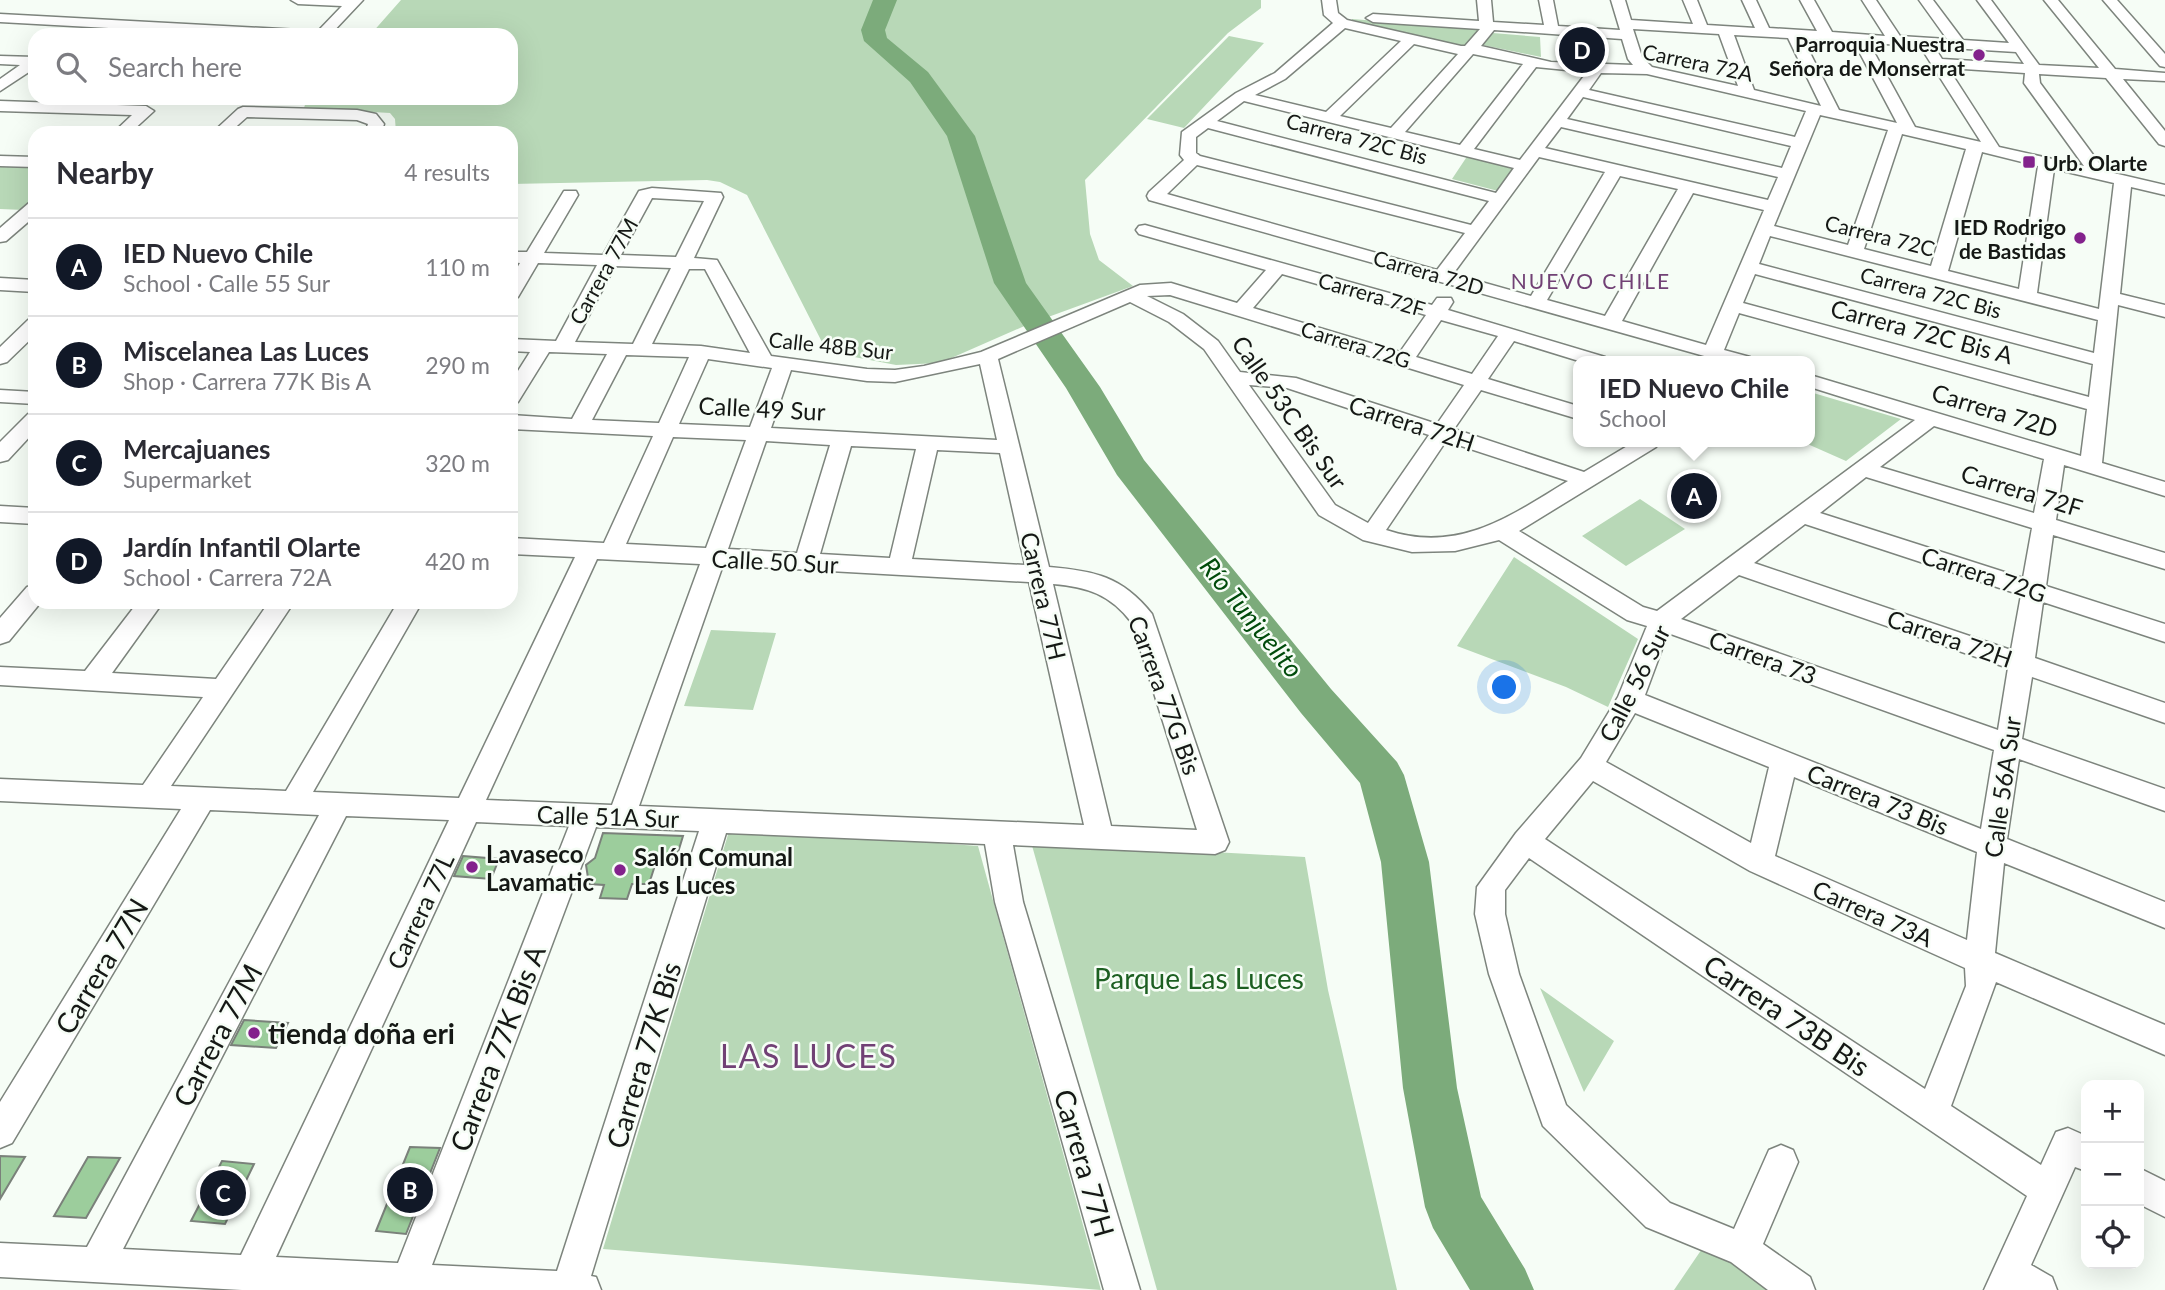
<!DOCTYPE html>
<html lang="en">
<head>
<meta charset="utf-8">
<style>
  :root { --surface:#fff; --page:#f7f7f7; --text:#2b2b33; --muted:#7c7c81; --line:#e1e1e2; --accent:#111827 }
  body { margin:0; font-family:Lato,sans-serif; background:var(--page); color:var(--text) }
  .controls { position:absolute; right:21px; bottom:21px; display:grid; overflow:hidden; border-radius:14px; box-shadow:0 7px 28px #0002 }
  .controls button { width:63px; height:63px; display:grid; place-items:center; padding:0; border:0; border-bottom:2px solid var(--line); background:var(--surface); color:var(--text); font:35px sans-serif }
  .you { position:absolute; left:1505px; top:688px; width:24px; height:24px; margin:-18px; border:5px solid #fff; border-radius:50%; background:#1a73e8; box-shadow:0 0 0 10px #1a73e833 }
  .badge { display:grid; place-items:center; width:46px; height:46px; border-radius:50%; background:var(--accent); color:#fff; font-size:23px; font-weight:700 }
  .pin { position:absolute; translate:-50% -50%; border:4px solid #fff; box-shadow:0 2px 7px #0006 }
  .popup { position:absolute; left:1573px; top:356px; width:242px; height:91px; box-sizing:border-box; display:grid; place-content:center; border-radius:14px; background:var(--surface); filter:drop-shadow(0 2px 5px #0005); font-size:23px; white-space:nowrap; color:var(--muted) }
  .popup b { font-size:26px; color:var(--text) }
  .popup::after { content:''; position:absolute; left:50%; top:100%; margin-left:-14px; border:14px solid transparent; border-top-color:var(--surface) }
  .list { margin:0; padding:0; list-style:none }
  h2 { display:flex; justify-content:space-between; align-items:center; height:91px; margin:0; padding:0 28px; font-size:30px }
  h2 small { font-size:23px; font-weight:400; color:var(--muted) }
  .list li { display:grid; grid-template-columns:46px 1fr auto; gap:21px; align-items:center; box-sizing:border-box; height:98px; padding:0 28px; border-top:2px solid var(--line) }
  .list b { display:block; font-size:26px; white-space:nowrap }
  .list p { margin:0; font-size:23px; white-space:nowrap; color:var(--muted) }
  .list em { font-size:23px; font-style:normal; color:var(--muted) }
  .icon { flex:none; width:38px; height:38px; fill:none; stroke:currentColor; stroke-width:2; stroke-linecap:round; stroke-linejoin:round }
  .map { position:relative; flex:none; width:2165px; height:1290px; overflow:hidden }
  .search { position:absolute; background:var(--surface); box-shadow:0 7px 28px #0002; left:28px; top:28px; width:490px; height:77px; display:flex; align-items:center; gap:18px; box-sizing:border-box; padding:0 24px; border-radius:21px; color:var(--muted); font-size:26px }
  .panel { position:absolute; background:var(--surface); box-shadow:0 7px 28px #0002; left:28px; top:126px; width:490px; height:483px; border-radius:21px }
  .map>svg:first-child { display:block }
</style>
</head>
<body>
<div class="map">
<svg width="2165" height="1290" viewBox="0 0 2165 1290">
  <rect width="100%" height="100%" fill="#f6fdf6"/>
  <path fill="#b8d8b7" d="M 401,0 L 1261,0 L 1261,8 L 1228,33 L 1085,180 L 1090,234 L 1099,260 L 1133,286 L 1029,324 L 940,363 L 896,365 L 849,356 L 825,348 L 747,195 L 720,182 L 707,180 L 511,184 L 511,133 L 396,133 L 395,119 L 390,113 L 304,108 L 307,98 L 511,98 L 511,35 L 336,35 L 371,34 Z
    M 1352,19 L 1480,29 L 1462,49 L 1352,22 Z
    M 1493,33 L 1540,37 L 1541,57 L 1483,45 Z
    M 1229,36 L 1264,43 L 1184,128 L 1147,119 Z
    M 1468,155 L 1518,168 L 1502,192 L 1452,179 Z
    M 0,163 L 35,165 L 35,200 L 24,210 L 0,209 Z
    M 1810,392 L 1901,419 L 1846,461 L 1803,442 L 1810,442 Z
    M 1640,499 L 1685,529 L 1626,566 L 1582,536 Z
    M 1514,557 L 1638,639 L 1608,707 L 1566,687 L 1457,646 Z
    M 711,630 L 776,633 L 753,710 L 684,706 Z
    M 730,828 L 978,846 L 1101,1290 L 603,1249 Z
    M 1031,842 L 1305,857 L 1328,990 L 1397,1290 L 1157,1290 Z
    M 1540,988 L 1614,1041 L 1584,1092 Z
    M 1708,1240 L 1770,1290 L 1674,1290 Z"/>
  <g fill="none" stroke-linecap="round" stroke-linejoin="round">
    <path fill="#7cab7b" fill-rule="evenodd" d="M 873,0 L 897,0 L 885,30 L 887,38 L 928,72 L 975,136 L 1026,283 L 1100,387 L 1144,460 L 1331,689 L 1397,762 L 1404,775 L 1429,862 L 1457,1088 L 1481,1197 L 1525,1269 L 1534,1290 L 1470,1290 L 1433,1228 L 1425,1207 L 1403,1088 L 1381,862 L 1360,783 L 1301,713 L 1117,475 L 1066,388 L 994,283 L 947,136 L 910,82 L 864,41 L 861,30 Z"/>
  </g>
  <path fill="#9ccd9c" stroke="#7a817a" stroke-width="2" d="M 603,833 L 683,836 L 676,859 L 657,859 L 649,884 L 632,884 L 627,899 L 600,898 L 604,885 L 589,884 L 586,865 L 595,858 Z
    M 463,856 L 499,859 L 491,879 L 454,876 Z
    M 244,1020 L 288,1023 L 276,1048 L 231,1045 Z
    M 410,1147 L 440,1148 L 406,1234 L 376,1231 Z
    M 0,1156 L 25,1157 L 0,1199 Z
    M 88,1157 L 120,1158 L 86,1218 L 54,1216 Z
    M 222,1161 L 254,1164 L 225,1224 L 191,1221 Z"/>
  <g fill="none" stroke-linecap="round" stroke-linejoin="round">
    <defs>
      <path id="minor" d="M 291,0 L 363,0 L 330,35 L 236,35 L 0,22 L 0,14 L 318,31 L 342,6 L 298,4 Z
        M 1322,0 L 1336,0 L 1338,13 L 1347,20 L 1461,46 L 1465,46 L 1480,29 L 1373,22 L 1366,18 L 1373,14 L 1479,21 L 1477,0 L 1491,0 L 1493,22 L 1544,25 L 1539,0 L 1553,0 L 1558,26 L 1620,30 L 1611,0 L 1625,0 L 1631,20 L 1693,24 L 1683,0 L 1697,0 L 1707,25 L 1755,28 L 1742,0 L 1756,0 L 1769,28 L 1817,31 L 1800,0 L 1814,0 L 1832,32 L 1885,36 L 1862,0 L 1876,0 L 1900,36 L 1947,39 L 1919,0 L 1933,0 L 1963,40 L 2009,43 L 1977,0 L 1991,0 L 2039,65 L 2099,68 L 2044,0 L 2058,0 L 2115,69 L 2165,73 L 2165,81 L 2123,79 L 2165,131 L 2165,146 L 2159,144 L 2106,78 L 2039,74 L 2040,83 L 2105,171 L 2165,185 L 2165,195 L 2131,187 L 2120,294 L 2165,305 L 2165,317 L 2118,305 L 2102,463 L 2165,482 L 2165,496 L 2064,465 L 2056,520 L 2165,553 L 2165,569 L 2053,535 L 2046,586 L 2165,624 L 2165,642 L 2043,602 L 2035,658 L 2165,703 L 2165,723 L 2032,677 L 2022,739 L 2165,789 L 2165,811 L 2019,759 L 2007,839 L 2165,902 L 2165,928 L 2004,863 L 1995,953 L 2165,1025 L 2165,1055 L 1996,982 L 1951,1106 L 2041,1165 L 2056,1132 L 2068,1128 L 2086,1136 L 2086,1171 L 2075,1167 L 2031,1265 L 2052,1277 L 2057,1290 L 1984,1290 L 2027,1196 L 1529,858 L 1505,890 L 1505,914 L 1519,974 L 1566,1105 L 1670,1203 L 1734,1229 L 1769,1150 L 1781,1145 L 1793,1150 L 1798,1162 L 1763,1244 L 1810,1277 L 1815,1290 L 1768,1290 L 1731,1262 L 1646,1227 L 1543,1126 L 1489,974 L 1475,914 L 1477,887 L 1516,833 L 1581,758 L 1618,697 L 1647,626 L 1627,620 L 1499,540 L 1455,551 L 1412,552 L 1363,540 L 1319,515 L 1204,349 L 1169,322 L 1130,302 L 998,359 L 1049,567 C 1094,571 1122,576 1152,614 L 1229,842 L 1225,850 L 1215,854 L 1013,845 L 1023,902 L 1140,1290 L 1104,1290 L 995,902 L 985,844 L 726,833 L 591,1276 L 596,1277 L 601,1290 L 242,1290 L 0,1277 L 0,1243 L 87,1247 L 319,815 L 210,810 L 12,1143 L 0,1148 L 0,1102 L 181,809 L 0,801 L 0,779 L 143,785 L 203,697 L 0,685 L 0,667 L 85,671 L 138,602 L 163,602 L 112,673 L 216,679 L 269,602 L 294,602 L 171,786 L 286,791 L 398,602 L 422,602 L 313,792 L 459,798 L 575,557 L 511,554 L 511,538 L 604,543 L 653,436 L 511,429 L 511,415 L 572,419 L 607,354 L 549,352 L 518,402 L 511,404 L 511,382 L 530,352 L 511,351 L 511,339 L 556,341 L 597,265 L 538,263 L 518,297 L 511,299 L 511,278 L 520,263 L 511,262 L 511,252 L 527,252 L 564,191 L 576,191 L 578,195 L 544,253 L 603,255 L 639,191 L 652,188 L 721,193 L 723,197 L 694,258 L 717,260 L 771,356 L 867,369 L 895,370 L 924,366 L 981,352 L 1140,285 L 1171,283 L 1237,303 L 1266,270 L 1139,234 L 1136,230 L 1139,226 L 1145,225 L 1432,305 L 1437,298 L 1451,298 L 1453,302 L 1448,310 L 1605,357 L 1608,361 L 1579,361 L 1514,341 L 1488,379 L 1578,406 L 1578,419 L 1481,390 L 1454,429 L 1584,472 L 1634,442 L 1659,442 L 1656,447 L 1519,531 L 1643,607 L 1657,611 L 1915,420 L 1810,387 L 1810,375 L 2081,456 L 2087,409 L 1739,313 L 1724,350 L 1750,357 L 1753,361 L 1722,361 L 1149,200 L 1147,196 L 1149,192 L 1184,160 L 1180,155 L 1182,132 L 1236,93 L 1275,73 L 1333,23 L 1324,15 ZM 1345,28 L 1401,41 L 1326,112 L 1255,95 L 1285,79 ZM 1633,29 L 1719,34 L 1738,86 L 1652,67 L 1642,57 ZM 1494,30 L 1622,39 L 1628,59 L 1633,65 L 1551,62 L 1481,46 ZM 1734,35 L 1788,38 L 1821,106 L 1754,90 ZM 1803,39 L 1854,42 L 1897,123 L 1839,110 ZM 1869,43 L 2016,52 L 2024,64 L 1942,59 L 1937,51 L 1932,50 L 1925,54 L 1981,142 L 1915,127 ZM 1414,44 L 1458,54 L 1391,128 L 1340,116 ZM 1473,54 L 1523,64 L 1460,145 L 1405,132 ZM 1536,67 L 1587,72 L 1520,160 L 1474,149 ZM 1948,68 L 2025,73 L 2024,83 L 2084,166 L 1999,147 ZM 1601,73 L 1647,74 L 1806,111 L 1795,137 L 1589,90 ZM 1583,97 L 1791,146 L 1782,168 L 1567,119 ZM 1244,101 L 1514,168 L 1496,193 L 1217,121 ZM 1820,115 L 1888,130 L 1848,245 L 1774,226 ZM 1561,127 L 1778,177 L 1768,200 L 1545,148 ZM 1208,128 L 1489,201 L 1471,225 L 1200,156 L 1196,153 L 1196,137 ZM 1902,134 L 1966,149 L 1931,266 L 1864,249 ZM 1982,152 L 2038,166 L 2019,289 L 1948,271 ZM 1539,157 L 1605,172 L 1531,296 L 1453,274 ZM 1197,165 L 1465,233 L 1437,270 L 1167,194 ZM 2054,169 L 2114,183 L 2099,309 L 2037,293 ZM 1620,176 L 1678,189 L 1605,316 L 1547,300 ZM 1693,193 L 1764,210 L 1706,345 L 1622,321 ZM 652,198 L 704,201 L 676,257 L 621,255 ZM 1770,236 L 2098,320 L 2094,353 L 1759,264 ZM 615,266 L 671,268 L 633,344 L 575,342 ZM 689,269 L 705,269 L 750,353 L 701,346 L 652,344 ZM 1282,274 L 1426,315 L 1400,352 L 1253,308 ZM 1755,274 L 2093,364 L 2089,397 L 1743,303 ZM 1170,295 L 1464,385 L 1437,424 L 1296,378 L 1240,372 L 1218,341 L 1183,314 L 1147,296 ZM 1441,320 L 1498,336 L 1472,374 L 1416,357 ZM 626,355 L 689,357 L 659,423 L 592,420 ZM 708,359 L 772,368 L 750,427 L 679,424 ZM 980,364 L 997,440 L 771,428 L 791,370 L 867,381 L 895,382 ZM 1249,385 L 1287,388 L 1429,435 L 1368,523 L 1335,505 ZM 1934,426 L 2044,459 L 2034,513 L 1880,467 ZM 673,437 L 746,440 L 706,548 L 626,544 ZM 766,441 L 830,445 L 797,553 L 728,549 ZM 1446,441 L 1568,481 C 1509,517 1458,554 1386,530 ZM 851,446 L 916,449 L 890,558 L 820,554 ZM 937,450 L 1000,453 L 1025,565 L 912,559 ZM 1866,477 L 2032,528 L 2023,578 L 1820,513 ZM 1805,524 L 2021,595 L 2011,650 L 1754,563 ZM 597,559 L 700,564 L 612,805 L 486,800 ZM 723,565 L 1029,582 L 1084,825 L 639,806 ZM 1739,575 L 2008,668 L 1998,730 L 1681,619 ZM 1053,584 C 1087,587 1110,594 1132,623 L 1197,830 L 1111,826 ZM 1668,633 L 1994,750 L 1981,829 L 1645,695 ZM 1635,713 L 1769,767 L 1751,843 L 1606,762 ZM 1794,777 L 1977,852 L 1967,940 L 1775,856 ZM 1593,781 L 1750,871 L 1965,968 L 1966,986 L 1925,1089 L 1545,839 ZM 346,816 L 449,820 L 241,1255 L 123,1249 ZM 476,822 L 569,826 L 398,1263 L 276,1257 ZM 596,827 L 699,831 L 557,1271 L 432,1265 Z
        M 2103,0 L 2117,0 L 2165,54 L 2165,67 L 2160,66 Z
        M 0,56 L 35,57 L 35,68 L 0,91 L 0,79 L 20,65 L 0,64 Z
        M 0,101 L 146,106 L 154,111 L 130,133 L 113,133 L 132,115 L 0,111 Z
        M 243,107 L 357,110 L 376,114 L 384,124 L 381,133 L 365,133 L 368,124 L 357,120 L 247,117 L 229,133 L 212,133 L 238,109 Z
        M 0,156 L 35,157 L 35,167 L 0,166 Z
        M 35,202 L 35,216 L 6,241 L 0,242 L 0,228 L 29,203 Z
        M 0,278 L 35,280 L 35,292 L 0,290 Z
        M 35,318 L 35,335 L 7,362 L 0,364 L 0,347 L 28,320 Z
        M 0,390 L 35,392 L 35,404 L 0,402 Z
        M 35,413 L 35,431 L 8,460 L 0,462 L 0,442 L 28,414 Z
        M 0,506 L 35,508 L 35,524 L 0,522 Z
        M 35,585 L 35,602 L 41,602 L 9,641 L 0,644 L 0,618 L 27,587 Z
        M 2139,1168 L 2165,1181 L 2165,1217 L 2139,1204 Z"/>
    </defs>
    <use href="#minor" stroke="#7d847d" stroke-width="3"/>
    <use href="#minor" fill="#fff" fill-rule="evenodd"/>
  </g>
  <g fill="#83228c" stroke="#f6fdf6" stroke-width="2.5">
    <circle cx="1979" cy="55" r="7"/>
    <rect x="2022" y="155" width="14" height="14" rx="3.5"/>
    <circle cx="2080" cy="238" r="7"/>
    <circle cx="472" cy="867" r="7"/>
    <circle cx="620" cy="870" r="7"/>
    <circle cx="254" cy="1033" r="7"/>
  </g>
  <g text-anchor="middle" dominant-baseline="central" stroke-width="5" stroke-linejoin="round" paint-order="stroke">
    <g font-size="21" font-weight="bold" fill="#151815" stroke="#f6fdf6" text-anchor="end">
      <text x="1965" y="43">Parroquia Nuestra<tspan x="1965" dy="24">Señora de Monserrat</tspan></text>
      <text x="2043" y="162" text-anchor="start">Urb. Olarte</text>
      <text x="2066" y="226">IED Rodrigo<tspan x="2066" dy="24">de Bastidas</tspan></text>
    </g>
    <g font-size="21" fill="#151815" stroke="#f6fdf6">
      <text transform="translate(1698 62) rotate(12)">Carrera 72A</text>
      <text transform="translate(1357 138) rotate(15)">Carrera 72C Bis</text>
      <text transform="translate(1880 235) rotate(14)">Carrera 72C</text>
      <text transform="translate(603 271) rotate(-61)">Carrera 77M</text>
      <text transform="translate(1429 272) rotate(16)">Carrera 72D</text>
      <text transform="translate(1931 292) rotate(15)">Carrera 72C Bis</text>
      <text transform="translate(1372 294) rotate(16)">Carrera 72F</text>
      <text transform="translate(1356 344) rotate(17)">Carrera 72G</text>
      <text transform="translate(831 345) rotate(6)">Calle 48B Sur</text>
    </g>
    <g font-size="21" letter-spacing="2" fill="#714175" stroke="#f6fdf6">
      <text x="1591" y="280">NUEVO CHILE</text>
    </g>
    <g font-size="24" fill="#151815" stroke="#f6fdf6">
      <text transform="translate(1922 331) rotate(15)">Carrera 72C Bis A</text>
      <text transform="translate(762 408) rotate(3)">Calle 49 Sur</text>
      <text transform="translate(1995 410) rotate(17)">Carrera 72D</text>
      <text transform="translate(1290 412) rotate(55)">Calle 53C Bis Sur</text>
      <text transform="translate(1412 423) rotate(18)">Carrera 72H</text>
      <text transform="translate(2022 490) rotate(17)">Carrera 72F</text>
      <text transform="translate(775 561) rotate(3)">Calle 50 Sur</text>
      <text transform="translate(1984 574) rotate(18)">Carrera 72G</text>
      <text transform="translate(1044 596) rotate(77)">Carrera 77H</text>
      <text transform="translate(1950 638) rotate(19)">Carrera 72H</text>
      <text transform="translate(1763 657) rotate(20)">Carrera 73</text>
      <text transform="translate(1634 683) rotate(-63)">Calle 56 Sur</text>
      <text transform="translate(1165 695) rotate(70)">Carrera 77G Bis</text>
      <text transform="translate(2002 787) rotate(-82)">Calle 56A Sur</text>
      <text transform="translate(1878 799) rotate(22)">Carrera 73 Bis</text>
      <text transform="translate(608 816) rotate(2)">Calle 51A Sur</text>
      <text transform="translate(420 911) rotate(-65)">Carrera 77L</text>
      <text transform="translate(1873 913) rotate(24)">Carrera 73A</text>
    </g>
    <g font-size="24" font-weight="bold" fill="#151815" stroke="#f6fdf6" text-anchor="start">
      <text x="486" y="853">Lavaseco<tspan x="486" dy="28">Lavamatic</tspan></text>
      <text x="634" y="856">Salón Comunal<tspan x="634" dy="28">Las Luces</tspan></text>
    </g>
    <g font-size="26" font-style="italic" fill="#004b0b" stroke="#f6fdf6">
      <text transform="translate(1252 617) rotate(51)">Río Tunjuelito</text>
    </g>
    <g font-size="28" fill="#151815" stroke="#f6fdf6">
      <text transform="translate(101 966) rotate(-59)">Carrera 77N</text>
      <text transform="translate(1787 1015) rotate(34)">Carrera 73B Bis</text>
      <text transform="translate(217 1035) rotate(-62)">Carrera 77M</text>
      <text transform="translate(497 1048) rotate(-69)">Carrera 77K Bis A</text>
      <text transform="translate(643 1055) rotate(-73)">Carrera 77K Bis</text>
      <text transform="translate(1085 1163) rotate(74)">Carrera 77H</text>
    </g>
    <g font-size="28" fill="#1c5f21" stroke="#f6fdf6">
      <text x="1199" y="978">Parque Las Luces</text>
    </g>
    <g font-size="28" font-weight="bold" fill="#151815" stroke="#f6fdf6" text-anchor="start">
      <text x="268" y="1033">tienda doña eri</text>
    </g>
    <g font-size="32" letter-spacing="2" fill="#714175" stroke="#f6fdf6">
      <text x="809" y="1055">LAS LUCES</text>
    </g>
  </g>
</svg>
<div class="controls">
<button>+</button>
<button>−</button>
<button><svg class="icon" aria-label="locate" viewBox="0 0 24 24"><circle cx="12" cy="12" r="6"/><path d="M12 2v4M12 18v4M2 12h4M18 12h4"/></svg></button>
</div>
<div class="you"></div>
<div class="pin badge" style="left:1694px;top:496px">A</div>
<div class="popup"><b>IED Nuevo Chile</b>School</div>
<div class="pin badge" style="left:410px;top:1190px">B</div>
<div class="pin badge" style="left:223px;top:1193px">C</div>
<div class="pin badge" style="left:1582px;top:50px">D</div>
<div class="search"><svg class="icon" aria-label="search" viewBox="0 0 24 24"><circle cx="10" cy="10" r="6"/><path d="M15 15l6 6"/></svg>Search here</div>
<section class="panel">
<h2>Nearby<small>4 results</small></h2>
<ul class="list">
<li><span class="badge">A</span><div><b>IED Nuevo Chile</b><p>School · Calle 55 Sur</p></div><em>110 m</em></li>
<li><span class="badge">B</span><div><b>Miscelanea Las Luces</b><p>Shop · Carrera 77K Bis A</p></div><em>290 m</em></li>
<li><span class="badge">C</span><div><b>Mercajuanes</b><p>Supermarket</p></div><em>320 m</em></li>
<li><span class="badge">D</span><div><b>Jardín Infantil Olarte</b><p>School · Carrera 72A</p></div><em>420 m</em></li>
</ul>
</section>
</div>
</body>
</html>
